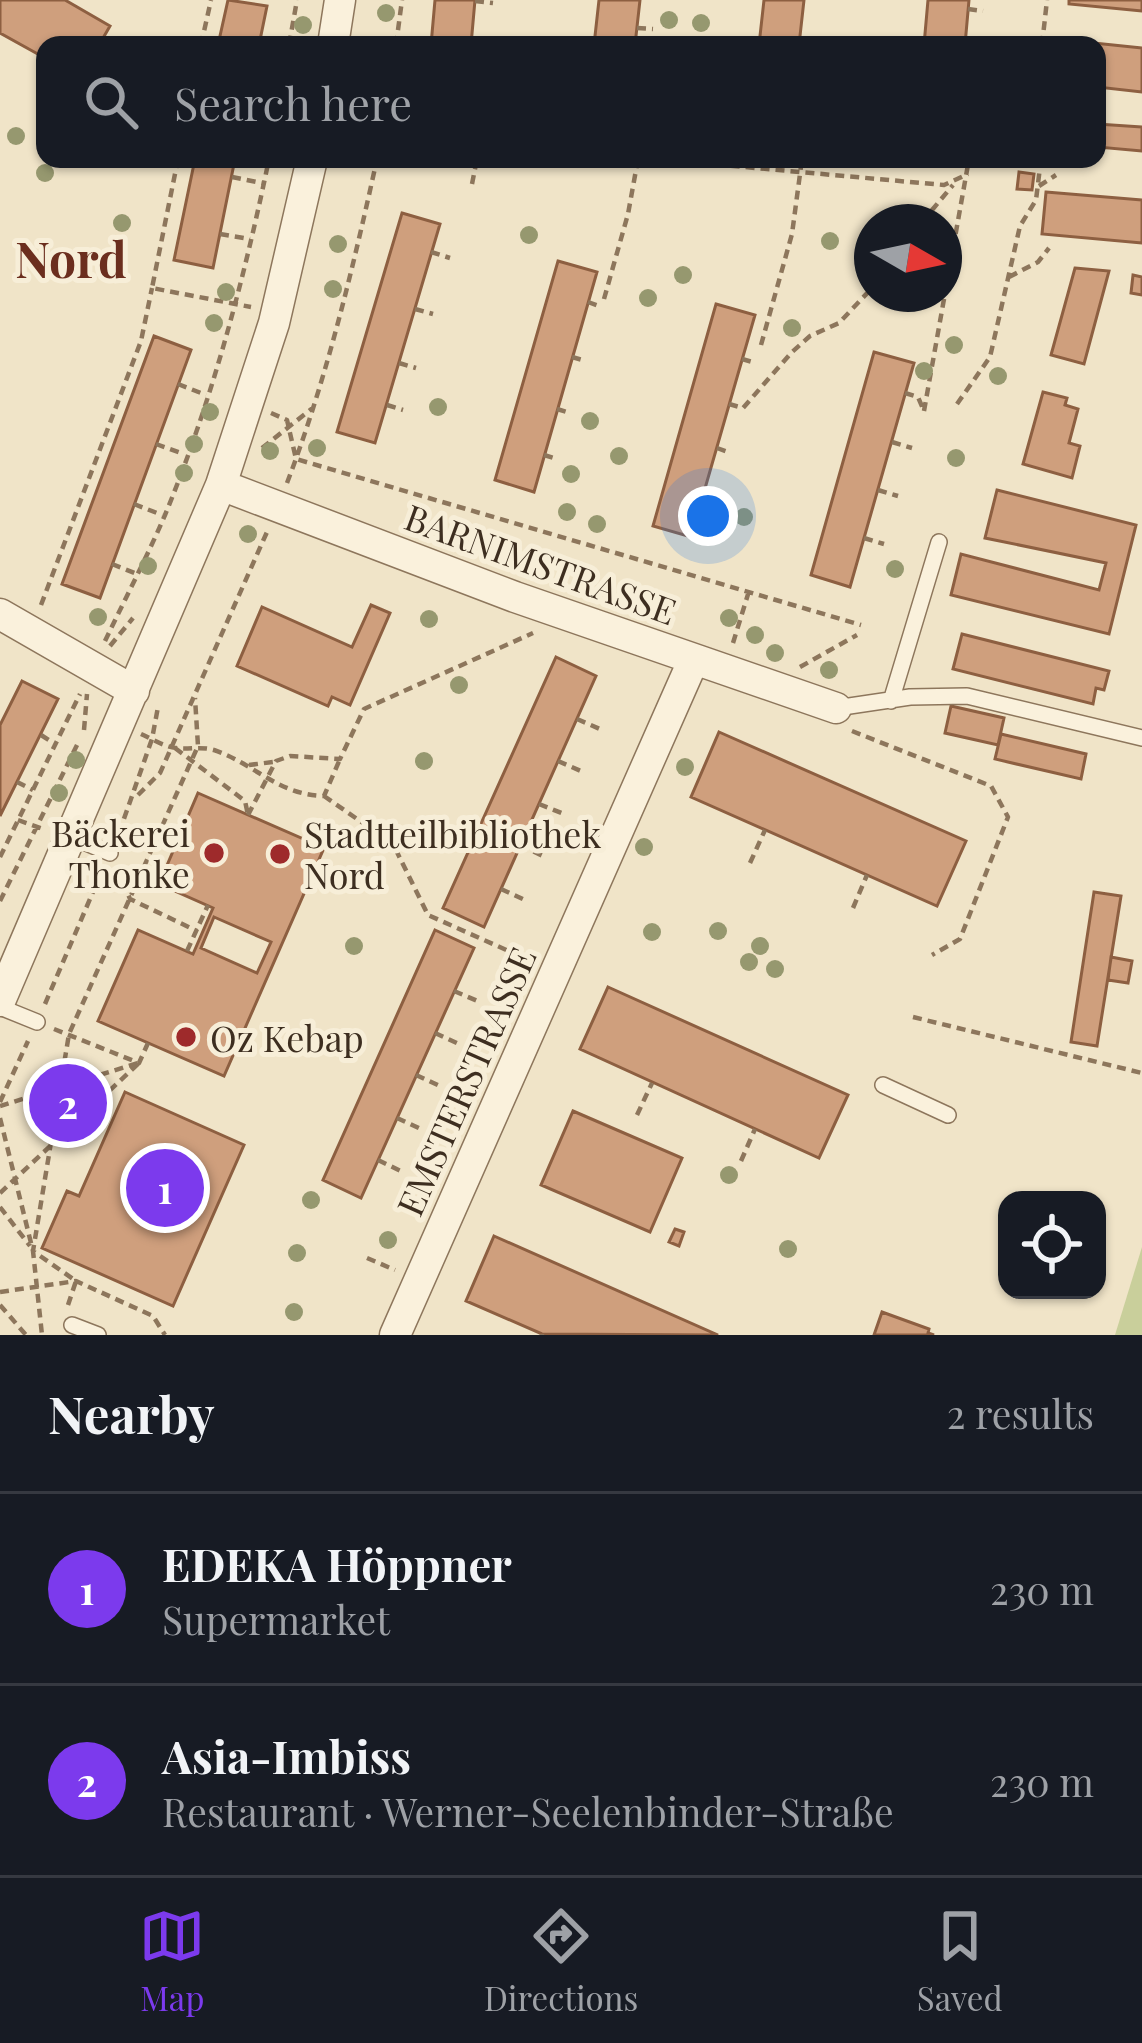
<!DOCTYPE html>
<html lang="en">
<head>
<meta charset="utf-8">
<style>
  :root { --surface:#171b24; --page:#242831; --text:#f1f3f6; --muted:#9ea1a6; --line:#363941; --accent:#7c3aed }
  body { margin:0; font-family:"Playfair Display",serif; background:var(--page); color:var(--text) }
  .controls { position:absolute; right:36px; bottom:36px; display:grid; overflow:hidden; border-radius:24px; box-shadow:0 3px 9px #0004 }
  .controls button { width:108px; height:108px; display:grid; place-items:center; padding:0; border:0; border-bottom:3px solid var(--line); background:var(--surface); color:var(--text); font:60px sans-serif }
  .compass { position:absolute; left:854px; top:204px; width:108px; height:108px; border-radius:50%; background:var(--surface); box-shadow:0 3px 9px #0004; rotate:99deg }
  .you { position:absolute; left:708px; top:516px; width:42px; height:42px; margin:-30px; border:9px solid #fff; border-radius:50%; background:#1a73e8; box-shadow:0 0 0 18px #1a73e833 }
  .badge { display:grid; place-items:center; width:78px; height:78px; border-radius:50%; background:var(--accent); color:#fff; font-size:39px; font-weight:700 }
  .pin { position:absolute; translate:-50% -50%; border:6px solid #fff; box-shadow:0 3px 12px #0006 }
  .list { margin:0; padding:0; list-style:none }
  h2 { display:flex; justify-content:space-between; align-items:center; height:156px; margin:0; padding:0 48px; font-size:51px }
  h2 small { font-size:39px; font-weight:400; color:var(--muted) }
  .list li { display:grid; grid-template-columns:78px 1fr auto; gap:36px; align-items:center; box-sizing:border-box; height:192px; padding:0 48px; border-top:3px solid var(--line) }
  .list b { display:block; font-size:45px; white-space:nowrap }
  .list p { margin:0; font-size:39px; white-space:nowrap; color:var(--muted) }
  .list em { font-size:39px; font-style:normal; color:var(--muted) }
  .icon { flex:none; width:66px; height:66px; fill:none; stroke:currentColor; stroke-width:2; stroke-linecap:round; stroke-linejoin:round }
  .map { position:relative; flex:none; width:1142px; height:1335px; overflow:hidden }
  .search { position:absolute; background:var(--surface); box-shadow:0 3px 9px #0004; left:36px; right:36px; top:36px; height:132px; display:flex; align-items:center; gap:30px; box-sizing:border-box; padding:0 42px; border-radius:24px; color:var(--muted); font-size:45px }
  .sheet { height:540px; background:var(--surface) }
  nav { display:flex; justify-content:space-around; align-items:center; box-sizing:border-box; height:168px; border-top:3px solid var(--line); background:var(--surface); font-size:33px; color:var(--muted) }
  nav a { display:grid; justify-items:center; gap:6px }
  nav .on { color:var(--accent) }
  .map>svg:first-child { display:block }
</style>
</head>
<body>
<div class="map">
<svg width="1142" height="1335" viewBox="0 0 1142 1335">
  <rect width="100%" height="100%" fill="#f0e4c8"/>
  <path fill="#c9cf9b" d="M 1142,1247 L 1142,1335 L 1115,1335 Z"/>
  <path fill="#cf9f7d" stroke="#8d5f41" stroke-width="3" fill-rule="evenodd" d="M 0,0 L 65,0 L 110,26 L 99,45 L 45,45 L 45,58 L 0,33 Z
    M 228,0 L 267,6 L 259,45 L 218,45 Z
    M 435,0 L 475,0 L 471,45 L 431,45 Z
    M 599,0 L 640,0 L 635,45 L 594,45 Z
    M 764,0 L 804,0 L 799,45 L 759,45 Z
    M 928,0 L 969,0 L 965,45 L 924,45 Z
    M 1069,0 L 1142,0 L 1142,11 L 1069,4 Z
    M 1065,40 L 1142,48 L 1142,92 L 1097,87 L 1097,45 L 1065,45 Z
    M 1097,124 L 1142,127 L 1142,151 L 1097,147 Z
    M 195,159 L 235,159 L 213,268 L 174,260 Z
    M 1019,172 L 1034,174 L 1032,190 L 1017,189 Z
    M 1046,192 L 1142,200 L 1142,243 L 1042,234 Z
    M 402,213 L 440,224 L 375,443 L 337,432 Z
    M 558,261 L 597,272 L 534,492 L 495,480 Z
    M 1075,268 L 1109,271 L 1084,364 L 1051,355 Z
    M 1133,275 L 1142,277 L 1142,295 L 1131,293 Z
    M 716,304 L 755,315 L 691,537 L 653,526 Z
    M 154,336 L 191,350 L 100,598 L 62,584 Z
    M 874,352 L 914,363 L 850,587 L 811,575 Z
    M 1043,392 L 1067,398 L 1065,405 L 1078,409 L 1069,443 L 1080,446 L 1072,478 L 1023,464 Z
    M 997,490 L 1136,525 L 1109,634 L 951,595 L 961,554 L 1099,590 L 1106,563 L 985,538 Z
    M 371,605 L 390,613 L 350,705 L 332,697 L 328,706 L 237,666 L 262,607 L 352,647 Z
    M 962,634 L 1109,671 L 1104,690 L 1096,688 L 1093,704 L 953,669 Z
    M 556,657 L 596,676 L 484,927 L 443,908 Z
    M 22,681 L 58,699 L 0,816 L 0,725 Z
    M 951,706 L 1004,718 L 998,745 L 945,733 Z
    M 719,732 L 966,841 L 937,906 L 691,797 Z
    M 1001,734 L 1086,754 L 1081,779 L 995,759 Z
    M 198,793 L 324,848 L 224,1076 L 98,1021 L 138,930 L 193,954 L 213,908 L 159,884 ZM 214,917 L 271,942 L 257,973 L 201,948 Z
    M 1094,892 L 1121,896 L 1097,1046 L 1071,1042 Z
    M 435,930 L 474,948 L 361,1198 L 323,1180 Z
    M 1111,957 L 1132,961 L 1128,983 L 1108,980 Z
    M 608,987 L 848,1095 L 819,1158 L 580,1049 Z
    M 125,1092 L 244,1145 L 173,1306 L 42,1248 L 67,1191 L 79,1196 Z
    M 573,1111 L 682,1158 L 650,1232 L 541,1185 Z
    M 675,1229 L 684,1232 L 679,1246 L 669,1242 Z
    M 494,1236 L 718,1335 L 542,1334 L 466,1301 Z
    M 882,1312 L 929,1329 L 928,1333 L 934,1335 L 874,1335 Z"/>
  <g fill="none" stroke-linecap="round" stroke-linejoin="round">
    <defs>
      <path id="lane" d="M 891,701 L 939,542
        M 836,708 L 910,697 L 967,696 L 1142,738
        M 72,837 L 110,853
        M 0,1007 L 37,1022
        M 883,1085 L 948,1115
        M 72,1325 L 98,1335"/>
      <path id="street" d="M 333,45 L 340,0
        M 221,485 L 515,597 L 836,708
        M 0,614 L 134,691
        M 0,1001 L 221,485 L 274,323 L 312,159
        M 395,1335 L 693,661"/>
    </defs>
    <use href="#lane" stroke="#8d765c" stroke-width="18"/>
    <use href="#street" stroke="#8d765c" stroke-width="33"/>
    <path stroke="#8d765c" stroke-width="4.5" stroke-dasharray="9 6" stroke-linecap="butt" d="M 475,1 L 493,3
      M 968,9 L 983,11
      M 637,28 L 653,29
      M 260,40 L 289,45 L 297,0
      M 800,41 L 816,43
      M 201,45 L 211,0
      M 396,45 L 402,0
      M 1042,45 L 1047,0
      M 178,159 L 152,288 L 251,307
      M 656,159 L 944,185 L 968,174
      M 232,177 L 262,183
      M 472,184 L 477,159
      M 1039,186 L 1056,175
      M 922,222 L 953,185
      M 220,234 L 250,239
      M 431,252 L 450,258
      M 1009,277 L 1038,262 L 1049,248
      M 604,299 L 628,214 L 638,159
      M 588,302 L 602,307
      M 415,309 L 433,314
      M 761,345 L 792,234 L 802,159
      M 572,357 L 586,361
      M 742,359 L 756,363
      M 399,363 L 416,368
      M 178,384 L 206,395
      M 905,393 L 918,397 L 924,411
      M 729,404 L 743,408 L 792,352 L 810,336 L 839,323 L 872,288
      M 957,404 L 990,357 L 1020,226 L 1036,200 L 1041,159
      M 387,405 L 403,410
      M 557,409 L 570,413
      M 924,411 L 969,159
      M 271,413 L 287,420 L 296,459 L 861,625
      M 892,442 L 912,448
      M 156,444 L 184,454
      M 262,448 L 314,407
      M 717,448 L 731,453
      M 544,455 L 557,459
      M 287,483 C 327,378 353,268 377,159
      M 878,490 L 898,496
      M 704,493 L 718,497
      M 134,504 L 162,515
      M 864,538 L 884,544
      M 112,564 L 137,574
      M 41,605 L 141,341 L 152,288
      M 105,641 C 125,599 147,557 165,515 C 212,401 244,280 269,159
      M 733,643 L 749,591
      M 110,646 L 133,618
      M 800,667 L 857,635
      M 577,719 L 602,730
      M 84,730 L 87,694
      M 852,731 L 991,786 L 1008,817 L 960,939 L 932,955
      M 141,734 C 152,739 165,747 176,748 C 189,750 200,746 214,750 C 255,764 278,795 324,796 L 340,759
      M 41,735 L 55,744
      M 175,748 L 245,801 L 248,815
      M 558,761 L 583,772
      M 249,765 L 273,762
      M 17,782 L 33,790
      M 138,795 L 160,773 L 267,532
      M 324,796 L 393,844 L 428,915 L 531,961
      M 539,804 L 564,814
      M 248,815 L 276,761 L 290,756 L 340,759 L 364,709 L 533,633
      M 18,820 L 46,830
      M 119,833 L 152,739 L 158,707
      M 520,845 L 545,857
      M 0,857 L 80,694
      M 750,863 L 765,830
      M 117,868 L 130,899 L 197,931
      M 501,889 L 525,900
      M 0,901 L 79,741
      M 853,908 L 867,875
      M 187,951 L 208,905
      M 454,991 L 480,1002
      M 45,1004 L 102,871
      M 913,1017 L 1142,1073
      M 54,1029 L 139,1063 L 148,1043
      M 435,1033 L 461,1045
      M 416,1075 L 442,1087
      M 0,1102 L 28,1041
      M 0,1106 L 138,1063
      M 637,1115 L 652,1083
      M 0,1118 L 33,1251 L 42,1335
      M 397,1118 L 423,1130
      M 378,1160 L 405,1173
      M 741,1161 L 755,1129
      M 0,1193 L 139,1063
      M 0,1207 L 30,1246
      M 367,1258 L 395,1270
      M 0,1292 L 76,1281 L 153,1316 L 165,1335
      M 0,1305 L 26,1335
      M 68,1305 L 76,1281 L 33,1251 L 69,1034 L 198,746 L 195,698
      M 542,1335 L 542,1334"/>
    <use href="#lane" stroke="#faf1dc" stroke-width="15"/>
    <use href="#street" stroke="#faf1dc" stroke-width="30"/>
  </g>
  <g fill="#96986f">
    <circle cx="386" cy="13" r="9"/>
    <circle cx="669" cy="20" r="9"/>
    <circle cx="701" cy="23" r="9"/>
    <circle cx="303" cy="25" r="9"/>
    <circle cx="16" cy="136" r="9"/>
    <circle cx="45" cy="173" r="9"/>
    <circle cx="122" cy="223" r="9"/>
    <circle cx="529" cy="235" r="9"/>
    <circle cx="830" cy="241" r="9"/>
    <circle cx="338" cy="244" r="9"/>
    <circle cx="683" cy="275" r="9"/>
    <circle cx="333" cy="289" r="9"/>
    <circle cx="226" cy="292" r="9"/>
    <circle cx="648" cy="298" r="9"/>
    <circle cx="214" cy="323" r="9"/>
    <circle cx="792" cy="328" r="9"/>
    <circle cx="954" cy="345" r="9"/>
    <circle cx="924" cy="371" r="9"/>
    <circle cx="998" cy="376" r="9"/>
    <circle cx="438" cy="407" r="9"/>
    <circle cx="210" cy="412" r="9"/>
    <circle cx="590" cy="421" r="9"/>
    <circle cx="194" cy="444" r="9"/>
    <circle cx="317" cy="448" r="9"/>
    <circle cx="270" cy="451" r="9"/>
    <circle cx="619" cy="456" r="9"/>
    <circle cx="956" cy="458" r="9"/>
    <circle cx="184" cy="473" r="9"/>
    <circle cx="571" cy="474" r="9"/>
    <circle cx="567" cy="512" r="9"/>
    <circle cx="744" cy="517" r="9"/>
    <circle cx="597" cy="524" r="9"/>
    <circle cx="248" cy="534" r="9"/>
    <circle cx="148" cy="566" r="9"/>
    <circle cx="895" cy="569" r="9"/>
    <circle cx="98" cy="617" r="9"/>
    <circle cx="729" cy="618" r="9"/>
    <circle cx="429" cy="619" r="9"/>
    <circle cx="755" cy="635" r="9"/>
    <circle cx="775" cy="653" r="9"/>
    <circle cx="829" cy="670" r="9"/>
    <circle cx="459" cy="685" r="9"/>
    <circle cx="76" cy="760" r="9"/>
    <circle cx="424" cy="761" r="9"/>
    <circle cx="685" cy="767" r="9"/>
    <circle cx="59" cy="793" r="9"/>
    <circle cx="644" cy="847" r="9"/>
    <circle cx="718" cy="931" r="9"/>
    <circle cx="652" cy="932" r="9"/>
    <circle cx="354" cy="946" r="9"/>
    <circle cx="760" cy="946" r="9"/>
    <circle cx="749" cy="962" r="9"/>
    <circle cx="775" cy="969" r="9"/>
    <circle cx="513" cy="977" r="9"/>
    <circle cx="729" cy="1175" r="9"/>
    <circle cx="311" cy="1200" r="9"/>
    <circle cx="388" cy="1240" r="9"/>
    <circle cx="788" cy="1249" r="9"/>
    <circle cx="297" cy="1253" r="9"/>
    <circle cx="294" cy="1312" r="9"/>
  </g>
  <g fill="#9e2a2b" stroke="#f7eed8" stroke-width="4.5">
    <circle cx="214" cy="853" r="12"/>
    <circle cx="280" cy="854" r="12"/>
    <circle cx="186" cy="1037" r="12"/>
  </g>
  <g text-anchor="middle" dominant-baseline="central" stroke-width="10" stroke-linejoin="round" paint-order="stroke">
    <g font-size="36" fill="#3d2e20" stroke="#f7eed8">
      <text transform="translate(541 563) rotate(20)">BARNIMSTRASSE</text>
      <text transform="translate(465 1081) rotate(-66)">EMSTERSTRASSE</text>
    </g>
    <g font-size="36" fill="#3d2e20" stroke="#f7eed8" text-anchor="start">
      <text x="190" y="832" text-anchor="end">Bäckerei<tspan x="190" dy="41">Thonke</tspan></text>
      <text x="304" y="833">Stadtteilbibliothek<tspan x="304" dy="41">Nord</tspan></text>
      <text x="210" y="1037">Oz Kebap</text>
    </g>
    <g font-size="48" font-weight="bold" fill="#6b2e1e" stroke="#f7eed8">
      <text x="71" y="258">Nord</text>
    </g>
  </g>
</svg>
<div class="controls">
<button><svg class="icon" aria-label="locate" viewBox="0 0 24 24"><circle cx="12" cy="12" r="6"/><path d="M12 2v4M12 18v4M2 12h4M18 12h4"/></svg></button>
</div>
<svg class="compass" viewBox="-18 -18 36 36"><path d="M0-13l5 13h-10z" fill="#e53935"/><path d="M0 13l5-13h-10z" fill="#9ea1a6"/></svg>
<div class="you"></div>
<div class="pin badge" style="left:165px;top:1188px">1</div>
<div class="pin badge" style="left:68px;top:1103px">2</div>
<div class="search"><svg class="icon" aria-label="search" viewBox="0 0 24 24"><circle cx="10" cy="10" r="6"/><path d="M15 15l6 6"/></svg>Search here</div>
</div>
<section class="sheet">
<h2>Nearby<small>2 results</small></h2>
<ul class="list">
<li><span class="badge">1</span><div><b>EDEKA Höppner</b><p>Supermarket</p></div><em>230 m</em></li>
<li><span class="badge">2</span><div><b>Asia-Imbiss</b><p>Restaurant · Werner-Seelenbinder-Straße</p></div><em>230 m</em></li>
</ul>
</section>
<nav>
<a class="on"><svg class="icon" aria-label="map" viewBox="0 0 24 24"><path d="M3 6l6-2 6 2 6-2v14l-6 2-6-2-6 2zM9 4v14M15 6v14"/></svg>Map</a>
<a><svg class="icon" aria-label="directions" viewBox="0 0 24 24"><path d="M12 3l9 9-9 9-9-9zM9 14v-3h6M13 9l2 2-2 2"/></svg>Directions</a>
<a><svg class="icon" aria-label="saved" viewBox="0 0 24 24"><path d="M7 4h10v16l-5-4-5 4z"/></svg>Saved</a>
</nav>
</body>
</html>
